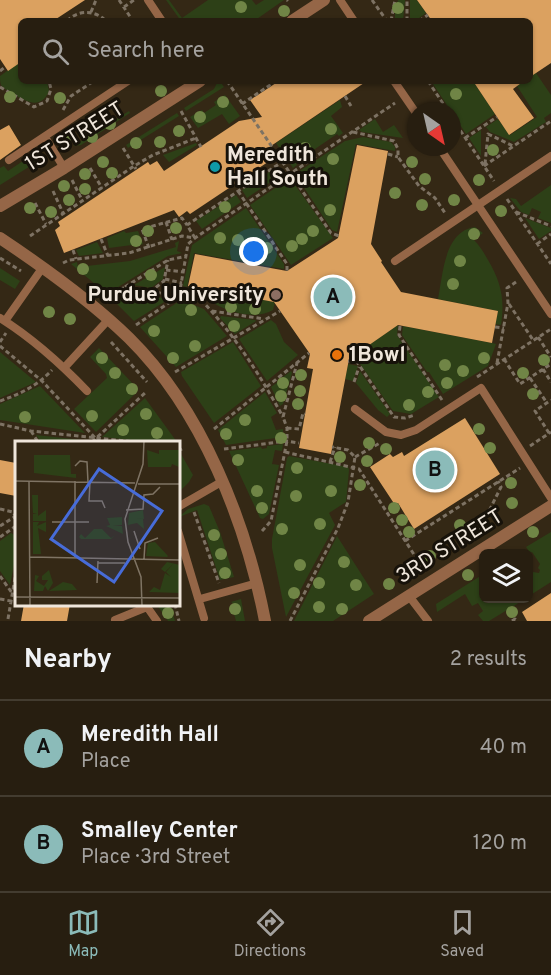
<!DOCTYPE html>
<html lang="en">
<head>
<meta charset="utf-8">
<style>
  :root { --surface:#271e10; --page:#2f2719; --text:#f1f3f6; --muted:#a4a29f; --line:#433c30; --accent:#8bbbb9 }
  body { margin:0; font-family:Overpass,sans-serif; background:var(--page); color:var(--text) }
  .controls { position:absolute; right:18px; bottom:18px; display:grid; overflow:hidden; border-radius:9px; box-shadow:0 2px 4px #0004 }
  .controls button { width:54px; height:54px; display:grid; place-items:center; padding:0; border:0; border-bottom:2px solid var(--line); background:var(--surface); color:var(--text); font:30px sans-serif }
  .compass { position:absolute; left:407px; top:102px; width:54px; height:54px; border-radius:50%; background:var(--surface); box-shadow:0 2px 4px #0004; rotate:146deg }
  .you { position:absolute; left:254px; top:252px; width:21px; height:21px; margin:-15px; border:4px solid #fff; border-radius:50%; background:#1a73e8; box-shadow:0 0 0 9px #1a73e833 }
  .badge { display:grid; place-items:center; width:39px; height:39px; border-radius:50%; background:var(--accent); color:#111; font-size:20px; font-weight:700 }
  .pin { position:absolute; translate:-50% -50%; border:3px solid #fff; box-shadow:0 2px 6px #0006 }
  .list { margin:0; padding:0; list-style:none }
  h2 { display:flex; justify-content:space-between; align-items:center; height:78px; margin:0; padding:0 24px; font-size:26px }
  h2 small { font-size:20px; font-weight:400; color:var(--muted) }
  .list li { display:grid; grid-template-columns:39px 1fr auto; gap:18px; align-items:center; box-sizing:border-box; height:96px; padding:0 24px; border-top:2px solid var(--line) }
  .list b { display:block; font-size:22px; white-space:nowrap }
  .list p { margin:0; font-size:20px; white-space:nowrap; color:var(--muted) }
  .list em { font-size:20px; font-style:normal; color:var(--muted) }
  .icon { flex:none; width:33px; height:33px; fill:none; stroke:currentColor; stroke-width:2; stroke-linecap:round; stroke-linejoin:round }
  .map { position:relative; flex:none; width:551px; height:621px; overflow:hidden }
  .search { position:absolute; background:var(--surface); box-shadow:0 2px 4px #0004; left:18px; right:18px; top:18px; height:66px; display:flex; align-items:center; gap:15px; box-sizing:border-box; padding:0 21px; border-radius:9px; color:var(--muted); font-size:22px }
  .sheet { height:270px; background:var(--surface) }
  nav { display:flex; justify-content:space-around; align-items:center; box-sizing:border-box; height:84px; border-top:2px solid var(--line); background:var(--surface); font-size:16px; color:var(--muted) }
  nav a { display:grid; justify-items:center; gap:3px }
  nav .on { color:var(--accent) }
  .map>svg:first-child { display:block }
</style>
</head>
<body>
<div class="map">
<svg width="551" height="621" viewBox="0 0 551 621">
  <rect width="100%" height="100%" fill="#342815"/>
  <path fill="#2d4017" d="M 166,0 L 169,0 L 182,18 L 208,0 L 252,0 L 256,5 L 264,0 L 284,0 L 254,21 L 251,18 L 246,21 L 181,21 Z
    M 398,0 L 405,0 L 403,21 L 395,21 L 395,12 Z
    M 410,0 L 417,0 L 426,13 L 415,21 L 410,18 Z
    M 21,61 L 21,81 L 47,81 L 49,91 C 41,110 27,102 13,94 C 9,91 4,89 1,85 C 0,82 0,79 0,76 Z
    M 536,73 L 551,95 L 551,113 L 544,118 L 546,122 L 514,142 L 490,132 L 486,127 L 498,119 L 510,135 L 537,117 L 517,86 L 524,81 L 530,81 L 530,77 Z
    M 218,81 L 220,81 L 224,87 L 186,111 L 184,108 L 214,89 Z
    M 431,81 L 473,81 L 495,114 L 466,134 Z
    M 225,95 L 240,116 L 229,124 L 222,114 L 198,128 L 190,117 L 202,110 L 204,113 L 216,105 L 214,102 Z
    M 340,100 L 342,107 L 331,116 L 343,133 L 339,136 L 337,134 L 296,162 L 297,165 L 293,168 L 276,143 Z
    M 129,111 L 130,113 L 81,145 L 73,146 Z
    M 177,113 L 179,116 L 128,148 L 126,145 Z
    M 375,119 L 383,132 L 394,125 L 403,138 L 362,132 L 359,130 Z
    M 481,130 L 481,156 L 469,138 Z
    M 363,137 L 391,142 L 395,147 L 395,151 L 356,144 L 337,232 L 332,230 L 295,174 L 345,141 Z
    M 196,143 L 197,145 L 169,162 L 163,155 Z
    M 35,153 L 40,160 L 0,185 L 0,168 L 4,166 L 8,171 Z
    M 277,167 L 282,174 L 247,198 L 242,190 Z
    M 290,178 L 333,238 L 291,265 L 250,205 Z
    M 551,185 L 551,223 L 538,218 L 541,212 L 532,208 L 529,215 L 521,212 L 510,198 L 516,199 L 521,206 Z
    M 236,195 L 241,202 L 202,229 L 196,221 Z
    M 246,208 L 284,264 L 284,269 L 194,253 L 187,287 L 183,286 L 192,245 Z
    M 525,218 L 551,228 L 551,231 L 539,239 Z
    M 475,227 L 483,233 L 474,240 C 480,246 484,253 488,260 C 501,282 505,299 501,325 L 495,324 L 498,311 L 438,299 C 443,275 444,231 475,227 Z
    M 124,231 L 126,233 L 138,231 L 143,244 L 135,247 L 132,245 L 109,248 L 107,238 Z
    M 179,241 L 177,251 L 182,253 L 168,256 L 107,294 L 71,264 L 77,262 L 78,267 L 130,261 L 176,247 L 175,243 Z
    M 97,242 L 103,253 L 79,256 L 76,250 Z
    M 165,267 L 163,279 L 151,288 L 134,285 Z
    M 0,268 L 20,281 L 15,289 L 0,280 Z
    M 125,291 L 169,299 L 134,321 L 112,299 Z
    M 228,294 L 275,302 L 273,310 C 256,321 221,311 207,298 L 210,296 L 226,298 Z
    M 181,300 L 204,309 L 227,336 L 176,367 L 140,327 Z
    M 221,316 L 255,320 L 256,321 L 235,334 L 220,318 Z
    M 271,320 L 276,324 L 284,342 L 298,355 L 267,381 L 239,339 Z
    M 398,325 L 397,335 L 439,397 L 411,414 L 393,411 L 358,361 L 349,359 Z
    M 403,326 L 492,343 L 496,344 L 488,366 L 443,394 L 429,372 L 427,372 L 402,335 Z
    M 233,342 L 261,386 L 214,423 L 182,376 L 181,372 Z
    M 99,348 L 137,388 L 137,392 L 96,432 L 74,409 L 107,378 L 106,374 L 90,357 Z
    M 0,352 L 36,382 L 0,398 Z
    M 348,364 L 358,366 L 353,381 L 345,379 Z
    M 291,371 L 292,373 L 283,404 L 280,406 L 271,387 L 278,382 L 279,384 L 284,379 L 283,377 Z
    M 360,371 L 390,414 L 387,417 L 378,410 L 356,383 Z
    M 40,386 L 85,433 L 0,420 L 0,404 Z
    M 265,392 L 277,413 L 271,417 L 276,430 L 283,429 L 283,437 L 226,445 L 218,430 Z
    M 145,398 L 177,442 L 152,442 L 102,437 Z
    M 36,435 L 91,441 L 89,442 L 41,442 Z
    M 283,444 L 282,451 L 275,450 L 272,464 L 279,465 L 269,514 L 263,519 L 260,518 L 229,451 L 261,447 L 262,449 L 267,448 L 267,446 Z
    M 181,454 L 193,475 L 189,482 L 179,492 L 179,455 Z
    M 289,456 L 348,467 L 349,470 L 346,502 L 329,513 L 335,525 L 286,617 L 272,548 L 272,539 L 287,458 Z
    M 204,504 L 209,506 L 220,532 L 234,577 L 220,580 L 197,510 L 179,517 L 188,509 Z
    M 551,532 L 551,582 L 529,596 L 529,575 L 533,572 L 539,573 L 540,570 L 538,568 L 540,564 L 532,552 L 530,553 L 526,547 Z
    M 11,533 L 16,536 L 16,555 L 10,585 L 0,571 L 0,541 Z
    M 337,536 L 374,594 L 333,621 L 294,621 Z
    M 482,575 L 483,578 L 484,598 L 525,599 L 489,621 L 483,621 L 478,615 L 483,611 L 478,603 L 472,606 L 465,594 L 437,612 L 436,604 Z
    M 241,599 L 245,621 L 236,621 L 234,614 L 239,610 L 239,607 L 231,602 Z
    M 157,605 L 170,605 L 175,621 L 168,621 Z"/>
  <path fill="#dba160" d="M 0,0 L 85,0 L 53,21 L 21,21 L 21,62 L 8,71 L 0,59 Z
    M 417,0 L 551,0 L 551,63 L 530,77 L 530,21 L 432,21 Z
    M 279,81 L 367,81 L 265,150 L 271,160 L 190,214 L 187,211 L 179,217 L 174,210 L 64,253 L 55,230 L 60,226 L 58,222 L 148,162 L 150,165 L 157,161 L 164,171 L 239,121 L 262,117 L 250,100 Z
    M 473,81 L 524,81 L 513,89 L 534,118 L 509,135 Z
    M 9,125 L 21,145 L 0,160 L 0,130 Z
    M 357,145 L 388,151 L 371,244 L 382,261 L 381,262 L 401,292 L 498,311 L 492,343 L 398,325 L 349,359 L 331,454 L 299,448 L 313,369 L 307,368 L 310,354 L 274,302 L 188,286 L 195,254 L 287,271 L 338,238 Z
    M 465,418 L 500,474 L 414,529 L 398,503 L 395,505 L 370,467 L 390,454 L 393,457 L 402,452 L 404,456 Z
    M 0,460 L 16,463 L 16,496 L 0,493 Z
    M 551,593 L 551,621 L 527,621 L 522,612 Z
    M 24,604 L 70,604 L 67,621 L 21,621 Z"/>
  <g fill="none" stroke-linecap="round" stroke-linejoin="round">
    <path stroke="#7d7263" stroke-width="3" stroke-dasharray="4.5 3" stroke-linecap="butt" d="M 119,0 L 133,21
      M 287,0 L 288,1
      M 372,0 L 387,21
      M 124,7 L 134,0
      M 91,12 L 96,0
      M 67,21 C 79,9 95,10 106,21
      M 391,21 L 395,0
      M 407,21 L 407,0
      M 419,21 L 428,15
      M 0,71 L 5,67
      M 227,81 L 331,233 L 339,236
      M 428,81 L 448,111
      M 0,87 L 34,107 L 47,101 L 51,89 L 49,81
      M 345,96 L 351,106
      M 242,104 L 273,83
      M 63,110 L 71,96 L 94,81
      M 181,111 L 201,147
      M 452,118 L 494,181
      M 353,132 L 394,141 L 398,149 L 398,157 L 419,186 L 435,198 L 445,213
      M 465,138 L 497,117
      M 123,148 L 136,169
      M 388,154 L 398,157
      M 485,164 L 488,134 L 513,146
      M 484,166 L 551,121
      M 90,168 L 102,188
      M 72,180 L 82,200
      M 53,191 L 63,213
      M 238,191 L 287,264 L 287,271
      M 507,199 L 551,264
      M 35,203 L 46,224
      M 516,212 L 551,226
      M 166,222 L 172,240
      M 30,236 L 134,166 L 153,155 L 196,138
      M 195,238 L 187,225 L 282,162
      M 101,239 L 108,256
      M 537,244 L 551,234
      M 149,248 L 142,229 L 182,218 L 187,225
      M 73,250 L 76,259
      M 0,258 L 21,271
      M 63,263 L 69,260 L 129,253 L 182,236 L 195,238
      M 166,270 L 184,272
      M 165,279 L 182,283
      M 125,287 L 168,260 L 187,256
      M 150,292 L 164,281 L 168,260
      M 107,297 L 125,287 L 201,300 C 234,334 260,375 283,417
      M 192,297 L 193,287
      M 201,300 L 206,293 L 223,295 L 224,293
      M 509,304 L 533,340
      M 212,311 L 264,319
      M 136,325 L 179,296 L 188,244 L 195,238 L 395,103
      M 400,326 L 399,335 L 442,400
      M 495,327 L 504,328
      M 538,337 L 551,357
      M 0,342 L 6,333
      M 111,342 L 147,382
      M 0,346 L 42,381 L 99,442
      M 504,359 L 520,384 L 551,364
      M 348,361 L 357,362 L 394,417 L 405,418 L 415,415
      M 497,363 L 508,303 L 507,288 L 516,282
      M 543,369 L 551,382
      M 175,372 L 280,311
      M 477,377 L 551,329
      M 530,378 L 547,403
      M 354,382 L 359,367
      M 0,401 C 20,394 37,386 52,370
      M 0,424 L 31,431 L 135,442
      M 287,428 L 299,429 L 303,413 L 305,414
      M 214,429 L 309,353
      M 31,431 L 38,442
      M 549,433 L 535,411 L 551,400
      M 92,442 L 146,392
      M 530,446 L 551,432
      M 224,449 L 287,441 L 299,443
      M 178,451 L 184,448
      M 285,452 L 359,469 L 424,570
      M 355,457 L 380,443
      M 330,462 L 335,447
      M 0,509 L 13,512 L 16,517
      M 194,512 L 219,583
      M 0,526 L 16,516
      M 262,531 L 271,521 L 287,441 L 287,428 L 283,417 L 297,363
      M 0,537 L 16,526
      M 476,537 L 501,487 L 498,481
      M 405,541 L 520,468
      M 0,576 L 12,593
      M 0,599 L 16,602
      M 175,604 L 179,621
      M 8,619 L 16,572
      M 290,621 L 338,528 L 348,502 L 355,457 L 348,450 L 332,447
      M 512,621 L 515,619 L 517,621"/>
    <path stroke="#956647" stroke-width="8" d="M 148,0 L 162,21
      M 340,0 L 354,21
      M 394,81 L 416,113
      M 45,137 L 64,168
      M 439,147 L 551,314
      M 9,160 L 128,81
      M 395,261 L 551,156
      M 0,318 C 32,338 61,364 87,391
      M 5,321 L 43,267
      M 64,368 L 109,319
      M 355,409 L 386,432 L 401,435 L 416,430 L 481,388 L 551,498
      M 178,507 L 223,481
      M 178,531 L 204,618
      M 409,596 L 428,621
      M 200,599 L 257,583
      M 145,604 L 157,621
      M 115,620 L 147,607"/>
    <path stroke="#956647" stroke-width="12" d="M 292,21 L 324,0
      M 0,206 L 64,168 L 200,81
      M 0,238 C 45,268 90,300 129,338 C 202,410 246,522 265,621
      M 369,621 L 551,506"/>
  </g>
  <g fill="#708546">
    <circle cx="241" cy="7" r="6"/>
    <circle cx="398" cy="8" r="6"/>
    <circle cx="284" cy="11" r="6"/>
    <circle cx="161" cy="91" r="6"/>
    <circle cx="456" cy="94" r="6"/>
    <circle cx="10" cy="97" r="6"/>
    <circle cx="60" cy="98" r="6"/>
    <circle cx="223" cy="102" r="6"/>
    <circle cx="200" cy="117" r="6"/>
    <circle cx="110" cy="124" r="6"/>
    <circle cx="331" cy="129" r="6"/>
    <circle cx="179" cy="131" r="6"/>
    <circle cx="69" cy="135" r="6"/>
    <circle cx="92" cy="137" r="6"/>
    <circle cx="160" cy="142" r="6"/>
    <circle cx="136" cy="143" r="6"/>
    <circle cx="305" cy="148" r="6"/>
    <circle cx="493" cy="150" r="6"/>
    <circle cx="333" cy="159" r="6"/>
    <circle cx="103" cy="162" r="6"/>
    <circle cx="412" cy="162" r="6"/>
    <circle cx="112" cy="173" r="6"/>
    <circle cx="85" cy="174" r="6"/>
    <circle cx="425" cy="179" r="6"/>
    <circle cx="479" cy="180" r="6"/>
    <circle cx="319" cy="181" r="6"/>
    <circle cx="64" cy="186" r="6"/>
    <circle cx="85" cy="189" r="6"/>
    <circle cx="395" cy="193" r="6"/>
    <circle cx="69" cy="200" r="6"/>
    <circle cx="454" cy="200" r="6"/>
    <circle cx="422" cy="205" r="6"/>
    <circle cx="225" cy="207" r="6"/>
    <circle cx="30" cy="208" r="6"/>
    <circle cx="330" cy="210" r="6"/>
    <circle cx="501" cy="211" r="6"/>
    <circle cx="51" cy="212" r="6"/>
    <circle cx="176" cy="228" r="6"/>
    <circle cx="148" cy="231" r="6"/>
    <circle cx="313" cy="231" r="6"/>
    <circle cx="474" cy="234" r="6"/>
    <circle cx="220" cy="238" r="6"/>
    <circle cx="302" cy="239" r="6"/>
    <circle cx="238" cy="240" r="6"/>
    <circle cx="136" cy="241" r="6"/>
    <circle cx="251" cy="244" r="6"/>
    <circle cx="292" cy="246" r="6"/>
    <circle cx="267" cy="248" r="6"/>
    <circle cx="460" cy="261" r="6"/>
    <circle cx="83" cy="269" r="6"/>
    <circle cx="151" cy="275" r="6"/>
    <circle cx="453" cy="284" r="6"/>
    <circle cx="231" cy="307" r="6"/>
    <circle cx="255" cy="309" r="6"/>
    <circle cx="191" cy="310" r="6"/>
    <circle cx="49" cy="312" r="6"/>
    <circle cx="70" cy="319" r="6"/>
    <circle cx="234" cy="326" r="6"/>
    <circle cx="154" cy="331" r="6"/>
    <circle cx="195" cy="346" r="6"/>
    <circle cx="102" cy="358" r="6"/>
    <circle cx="173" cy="358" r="6"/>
    <circle cx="484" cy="358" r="6"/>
    <circle cx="544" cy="360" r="6"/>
    <circle cx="445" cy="365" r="6"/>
    <circle cx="463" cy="371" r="6"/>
    <circle cx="115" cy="373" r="6"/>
    <circle cx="523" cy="373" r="6"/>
    <circle cx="301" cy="375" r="6"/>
    <circle cx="283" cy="383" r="6"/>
    <circle cx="447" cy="383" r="6"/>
    <circle cx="132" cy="389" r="6"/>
    <circle cx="300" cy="391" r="6"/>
    <circle cx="428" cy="392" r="6"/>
    <circle cx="533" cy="394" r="6"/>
    <circle cx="281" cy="396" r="6"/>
    <circle cx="298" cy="404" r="6"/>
    <circle cx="409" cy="405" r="6"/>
    <circle cx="146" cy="414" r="6"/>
    <circle cx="92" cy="416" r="6"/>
    <circle cx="25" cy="417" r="6"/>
    <circle cx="245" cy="420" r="6"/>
    <circle cx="479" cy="429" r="6"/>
    <circle cx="123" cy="430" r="6"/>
    <circle cx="157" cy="433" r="6"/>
    <circle cx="226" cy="434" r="6"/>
    <circle cx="281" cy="438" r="6"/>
    <circle cx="369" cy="443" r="6"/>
    <circle cx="490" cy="448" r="6"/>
    <circle cx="386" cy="449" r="6"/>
    <circle cx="340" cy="457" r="6"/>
    <circle cx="238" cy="460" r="6"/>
    <circle cx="367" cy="461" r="6"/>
    <circle cx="297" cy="468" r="6"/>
    <circle cx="511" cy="483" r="6"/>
    <circle cx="360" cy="485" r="6"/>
    <circle cx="257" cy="491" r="6"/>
    <circle cx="331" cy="491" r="6"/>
    <circle cx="296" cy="496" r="6"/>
    <circle cx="512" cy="503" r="6"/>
    <circle cx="262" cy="508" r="6"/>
    <circle cx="394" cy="508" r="6"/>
    <circle cx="402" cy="520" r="6"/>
    <circle cx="320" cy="524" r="6"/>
    <circle cx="460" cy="525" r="6"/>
    <circle cx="282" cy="529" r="6"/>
    <circle cx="409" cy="532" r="6"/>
    <circle cx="533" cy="532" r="6"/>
    <circle cx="214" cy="535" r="6"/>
    <circle cx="221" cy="554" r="6"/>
    <circle cx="430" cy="556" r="6"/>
    <circle cx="344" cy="562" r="6"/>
    <circle cx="300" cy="565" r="6"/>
    <circle cx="408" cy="570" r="6"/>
    <circle cx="225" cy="573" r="6"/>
    <circle cx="468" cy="575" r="6"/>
    <circle cx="319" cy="583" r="6"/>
    <circle cx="389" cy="584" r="6"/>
    <circle cx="356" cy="585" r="6"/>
    <circle cx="294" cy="593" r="6"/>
    <circle cx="319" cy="607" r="6"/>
    <circle cx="235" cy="609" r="6"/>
    <circle cx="342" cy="609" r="6"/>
    <circle cx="512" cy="612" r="6"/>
    <circle cx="168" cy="613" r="6"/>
  </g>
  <circle fill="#0f9aa8" stroke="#17120a" stroke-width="2" cx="215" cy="167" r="6"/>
  <circle fill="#8d6e63" stroke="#17120a" stroke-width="2" cx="276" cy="295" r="6"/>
  <circle fill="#e8710a" stroke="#17120a" stroke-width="2" cx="337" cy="355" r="6"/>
  <g text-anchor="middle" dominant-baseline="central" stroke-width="6" stroke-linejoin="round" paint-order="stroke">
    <g font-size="21" fill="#efe6db" stroke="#17120a">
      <text transform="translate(75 137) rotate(-32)">1ST STREET</text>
      <text transform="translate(450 547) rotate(-32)">3RD STREET</text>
    </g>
    <g font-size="21" font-weight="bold" fill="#efe6db" stroke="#17120a" text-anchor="start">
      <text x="227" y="155">Meredith<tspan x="227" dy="24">Hall South</tspan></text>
      <text x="264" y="295" text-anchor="end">Purdue University</text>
      <text x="349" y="355">1Bowl</text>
    </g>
  </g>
  <g transform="translate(15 441)">
    <rect width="165" height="165" fill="#342815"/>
    <path d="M 132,9 L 144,13 L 144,9 L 164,9 L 164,26 L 157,23 L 156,26 L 133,26 ZM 19,14 L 55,14 L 56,33 L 61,33 L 61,37 L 19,32 ZM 17,54 L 23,54 L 23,75 L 31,69 L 31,80 L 18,80 L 18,73 L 22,72 L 18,72 ZM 128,69 L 129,78 L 119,77 L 128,78 L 129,88 L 122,82 L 113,84 L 114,72 ZM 107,76 L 107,84 L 98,84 L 107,85 L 108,93 L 91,85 L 95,84 L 92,77 ZM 18,81 L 24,81 L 22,85 L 31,81 L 31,91 L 23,87 L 26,113 L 18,113 ZM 79,88 L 87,88 L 96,97 L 100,94 L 96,98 L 66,98 L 64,96 L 66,93 L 70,97 ZM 140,101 L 153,115 L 152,116 L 131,115 L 133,102 ZM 152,121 L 165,124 L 165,152 L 134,151 L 139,146 L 145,149 L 150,132 L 156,136 L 151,131 L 158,123 L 150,131 L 146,128 ZM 34,129 L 38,142 L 33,150 L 30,145 L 28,150 L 19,150 L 20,134 L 24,135 L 21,140 L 29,145 L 33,139 L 27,139 L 27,135 ZM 48,141 L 57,143 L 62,149 L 34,150 Z" fill="#2d4017"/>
    <path fill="none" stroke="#7f7464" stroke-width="1.5" d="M 60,25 L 65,20 L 72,21 L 73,41M 0,40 L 120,42M 14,40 L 15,165M 75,41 L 74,60 L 87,60 L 90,67M 123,43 L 165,43M 111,69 L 128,68 L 129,54 L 138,53 L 145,46M 37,81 L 74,81M 119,90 L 125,108M 15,116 L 165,119M 60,116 L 60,40M 129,118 L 130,102 L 143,97M 83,122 L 110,122M 82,142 L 83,120M 0,156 L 165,157M 127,165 L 126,136 L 113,101 L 110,78 L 128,23 L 129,0"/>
    <path fill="#476cd9" fill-opacity="0.15" stroke="#476cd9" stroke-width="3" d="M 84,28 L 147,70 L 99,141 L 36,98 Z"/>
    <rect width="165" height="165" fill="none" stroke="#efe6db" stroke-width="3"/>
  </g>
</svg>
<div class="controls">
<button><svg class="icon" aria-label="layers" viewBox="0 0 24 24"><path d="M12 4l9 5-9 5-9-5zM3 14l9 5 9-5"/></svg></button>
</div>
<svg class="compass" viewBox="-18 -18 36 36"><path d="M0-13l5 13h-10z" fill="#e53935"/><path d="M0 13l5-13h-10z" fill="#a4a29f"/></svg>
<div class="you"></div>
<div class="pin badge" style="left:333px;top:297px">A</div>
<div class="pin badge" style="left:435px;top:470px">B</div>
<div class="search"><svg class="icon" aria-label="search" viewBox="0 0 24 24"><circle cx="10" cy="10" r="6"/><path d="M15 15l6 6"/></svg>Search here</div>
</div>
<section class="sheet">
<h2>Nearby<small>2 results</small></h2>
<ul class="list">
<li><span class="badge">A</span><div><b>Meredith Hall</b><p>Place</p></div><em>40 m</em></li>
<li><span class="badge">B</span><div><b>Smalley Center</b><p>Place · 3rd Street</p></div><em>120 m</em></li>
</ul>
</section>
<nav>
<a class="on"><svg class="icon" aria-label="map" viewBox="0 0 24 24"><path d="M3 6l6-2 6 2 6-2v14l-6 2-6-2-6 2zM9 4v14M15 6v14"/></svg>Map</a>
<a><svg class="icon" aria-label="directions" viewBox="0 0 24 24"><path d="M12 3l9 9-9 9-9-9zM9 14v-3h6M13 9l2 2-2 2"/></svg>Directions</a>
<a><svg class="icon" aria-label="saved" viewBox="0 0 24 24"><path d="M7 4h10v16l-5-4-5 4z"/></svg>Saved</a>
</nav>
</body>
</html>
